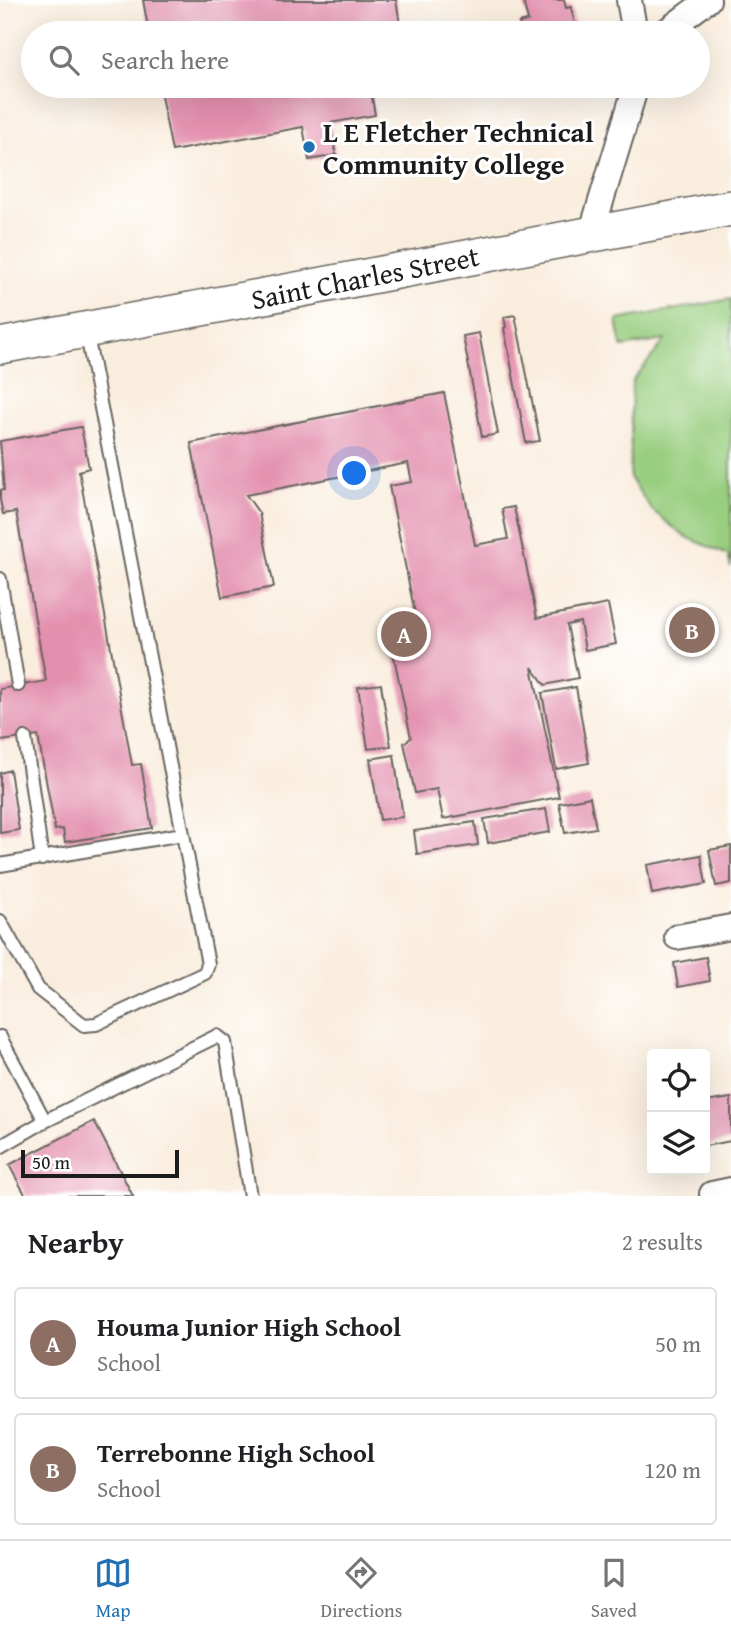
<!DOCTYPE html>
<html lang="en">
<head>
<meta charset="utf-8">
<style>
  :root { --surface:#fff; --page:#f6f6f6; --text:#202124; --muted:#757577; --line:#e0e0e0; --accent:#1f6fb2 }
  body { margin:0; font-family:"Gentium Book Plus",serif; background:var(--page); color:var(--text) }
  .controls { position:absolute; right:21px; bottom:21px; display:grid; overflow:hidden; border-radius:7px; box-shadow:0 7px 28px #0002 }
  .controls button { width:63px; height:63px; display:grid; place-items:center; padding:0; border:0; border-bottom:2px solid var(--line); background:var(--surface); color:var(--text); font:35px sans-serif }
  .scale { position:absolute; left:21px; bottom:18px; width:158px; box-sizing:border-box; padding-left:7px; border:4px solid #1c1c1c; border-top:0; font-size:19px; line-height:24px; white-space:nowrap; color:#1c1c1c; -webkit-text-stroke:5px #fff; paint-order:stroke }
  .you { position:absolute; left:355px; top:474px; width:24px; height:24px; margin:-18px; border:5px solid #fff; border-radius:50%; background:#1a73e8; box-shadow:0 0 0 10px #1a73e833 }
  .badge { display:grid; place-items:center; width:46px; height:46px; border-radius:50%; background:var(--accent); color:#fff; font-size:23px; font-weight:700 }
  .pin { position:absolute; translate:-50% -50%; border:4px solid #fff; box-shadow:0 2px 7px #0006 }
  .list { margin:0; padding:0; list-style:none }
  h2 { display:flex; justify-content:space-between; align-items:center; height:91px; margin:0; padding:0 28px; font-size:30px }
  h2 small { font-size:23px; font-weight:400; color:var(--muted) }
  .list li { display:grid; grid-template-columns:46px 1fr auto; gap:21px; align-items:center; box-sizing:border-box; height:112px; margin:0 14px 14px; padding:0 14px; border:2px solid var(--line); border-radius:7px }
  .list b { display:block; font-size:26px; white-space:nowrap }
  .list p { margin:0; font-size:23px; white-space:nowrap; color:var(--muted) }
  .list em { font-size:23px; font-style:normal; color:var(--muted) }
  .icon { flex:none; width:38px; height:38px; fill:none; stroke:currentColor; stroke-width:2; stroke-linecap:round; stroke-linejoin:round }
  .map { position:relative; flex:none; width:731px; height:1196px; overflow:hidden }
  .search { position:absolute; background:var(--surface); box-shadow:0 7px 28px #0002; left:21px; right:21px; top:21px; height:77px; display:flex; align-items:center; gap:18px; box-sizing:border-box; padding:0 24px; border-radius:38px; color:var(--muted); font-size:26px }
  .sheet { height:343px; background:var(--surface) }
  nav { display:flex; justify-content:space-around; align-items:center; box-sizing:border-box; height:98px; border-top:2px solid var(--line); background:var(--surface); font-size:19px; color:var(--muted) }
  nav a { display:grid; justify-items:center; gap:4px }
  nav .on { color:var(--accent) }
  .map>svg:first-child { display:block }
</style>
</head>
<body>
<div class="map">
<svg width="731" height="1196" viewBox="0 0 731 1196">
  <rect width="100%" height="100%" fill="#fff"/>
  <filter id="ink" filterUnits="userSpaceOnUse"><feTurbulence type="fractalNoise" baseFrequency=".0143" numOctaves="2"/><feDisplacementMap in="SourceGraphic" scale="14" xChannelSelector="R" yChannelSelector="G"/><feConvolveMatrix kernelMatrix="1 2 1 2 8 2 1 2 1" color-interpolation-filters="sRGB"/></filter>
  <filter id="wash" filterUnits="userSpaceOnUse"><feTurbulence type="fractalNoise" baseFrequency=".00686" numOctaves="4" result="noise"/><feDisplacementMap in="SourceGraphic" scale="28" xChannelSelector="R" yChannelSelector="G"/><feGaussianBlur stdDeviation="1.57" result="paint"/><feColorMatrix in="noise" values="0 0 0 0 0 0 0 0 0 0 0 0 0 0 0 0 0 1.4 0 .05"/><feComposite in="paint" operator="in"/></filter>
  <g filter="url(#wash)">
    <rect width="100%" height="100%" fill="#f9eddd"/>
    <path fill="#99ce7f" stroke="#5a754e" stroke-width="2" d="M 731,299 L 731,568 L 728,555 L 684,536 L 652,510 L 630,478 L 632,382 L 665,340 L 622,347 L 617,320 Z"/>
    <g id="blocks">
      <path fill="#e38fad" d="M 143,0 L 396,0 L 401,29 L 379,33 L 149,33 Z
        M 523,0 L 564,0 L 566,8 L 571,7 L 577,33 L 522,33 L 519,23 L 528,21 Z
        M 159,86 L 370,86 L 375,115 L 330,123 L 336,155 L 309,160 L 303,127 L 172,151 Z
        M 515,315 L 540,441 L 526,443 L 504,328 L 506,327 L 504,317 Z
        M 479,333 L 498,434 L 482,437 L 463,336 Z
        M 444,393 L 475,545 L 508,539 L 502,509 L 514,507 L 537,618 L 608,604 L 616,644 L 585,650 L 580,622 L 567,625 L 578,678 L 545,685 L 532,667 L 559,797 L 443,819 L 437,789 L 415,793 L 404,743 L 411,738 L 390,638 L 419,633 L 389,486 L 412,482 L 408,463 L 246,495 L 259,513 L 274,587 L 222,597 L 191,443 Z
        M 81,427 L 89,468 L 79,471 L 132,765 L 141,764 L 152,828 L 65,842 L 63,829 L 55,830 L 38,736 L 0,741 L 0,689 L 46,681 L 16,512 L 3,514 L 0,500 L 0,490 L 4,490 L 0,441 Z
        M 381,684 L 391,746 L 368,749 L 358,687 Z
        M 576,687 L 589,763 L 556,769 L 542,693 Z
        M 394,755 L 403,817 L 380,820 L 370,759 Z
        M 10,770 L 19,830 L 0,833 L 0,773 Z
        M 590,797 L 596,828 L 565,833 L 559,803 Z
        M 546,809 L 550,832 L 488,843 L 484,819 Z
        M 475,822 L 478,845 L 417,854 L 414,831 Z
        M 731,846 L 731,883 L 716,886 L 709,850 Z
        M 701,855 L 706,884 L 652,894 L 647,865 Z
        M 706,957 L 710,981 L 678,987 L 674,963 Z
        M 731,1098 L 731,1141 L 705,1146 L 705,1102 Z
        M 94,1121 L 133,1196 L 26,1196 L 9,1165 Z"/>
    </g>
  </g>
  <g filter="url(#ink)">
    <use href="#blocks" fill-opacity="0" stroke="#696560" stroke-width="2"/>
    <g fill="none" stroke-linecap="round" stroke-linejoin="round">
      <defs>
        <path id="lane" d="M 0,579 L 18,685
          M 25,738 L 42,859
          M 0,865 L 183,834
          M 0,921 L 38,989 L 84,1025 L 96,1024 L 205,973 L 208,964 L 86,330
          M 0,1037 L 45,1121
          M 0,1147 L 45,1121 L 217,1036 L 225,1042 L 250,1196"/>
        <path id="street" d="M 629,0 L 635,33
          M 664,33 L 708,0
          M 591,234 L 636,86
          M 677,937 L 731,927
          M 712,1194 L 731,1190"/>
        <path id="secondary" d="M 0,346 L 731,208"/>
      </defs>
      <use href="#lane" stroke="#696560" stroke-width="16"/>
      <use href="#street" stroke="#696560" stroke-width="28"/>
      <use href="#secondary" stroke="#696560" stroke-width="38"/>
      <use href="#lane" stroke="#fff" stroke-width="12"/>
      <use href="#street" stroke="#fff" stroke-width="24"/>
      <use href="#secondary" stroke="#fff" stroke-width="35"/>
    </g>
  </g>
  <circle fill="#1f6fb2" stroke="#fff" stroke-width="2.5" cx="309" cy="147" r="7"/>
  <g text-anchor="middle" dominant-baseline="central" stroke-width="6" stroke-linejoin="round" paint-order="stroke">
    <g font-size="28" font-weight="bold" fill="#1c1c1c" stroke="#fff" text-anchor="start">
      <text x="323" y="131">L E Fletcher Technical<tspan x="323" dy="32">Community College</tspan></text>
    </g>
    <g font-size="28" fill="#1c1c1c" stroke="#fff">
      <text transform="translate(365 277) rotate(-11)">Saint Charles Street</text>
    </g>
  </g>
</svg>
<div class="controls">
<button><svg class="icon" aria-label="locate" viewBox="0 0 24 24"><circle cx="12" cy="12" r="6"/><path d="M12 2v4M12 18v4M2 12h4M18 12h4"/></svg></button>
<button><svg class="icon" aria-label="layers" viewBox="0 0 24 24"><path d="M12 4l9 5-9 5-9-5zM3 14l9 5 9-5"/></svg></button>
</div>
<div class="scale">50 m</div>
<div class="you"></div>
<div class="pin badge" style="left:404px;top:634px;background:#8d6e63">A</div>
<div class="pin badge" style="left:692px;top:630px;background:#8d6e63">B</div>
<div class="search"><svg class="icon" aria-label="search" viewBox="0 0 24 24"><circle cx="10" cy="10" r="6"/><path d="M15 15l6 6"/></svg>Search here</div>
</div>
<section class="sheet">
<h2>Nearby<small>2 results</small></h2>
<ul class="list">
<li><span class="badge" style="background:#8d6e63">A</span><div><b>Houma Junior High School</b><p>School</p></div><em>50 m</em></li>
<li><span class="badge" style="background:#8d6e63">B</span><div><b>Terrebonne High School</b><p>School</p></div><em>120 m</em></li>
</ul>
</section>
<nav>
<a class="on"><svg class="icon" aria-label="map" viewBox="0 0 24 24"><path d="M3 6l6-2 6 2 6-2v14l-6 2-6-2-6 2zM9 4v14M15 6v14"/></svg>Map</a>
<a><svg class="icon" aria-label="directions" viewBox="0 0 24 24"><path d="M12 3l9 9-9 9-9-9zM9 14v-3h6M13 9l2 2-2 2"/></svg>Directions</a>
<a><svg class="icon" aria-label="saved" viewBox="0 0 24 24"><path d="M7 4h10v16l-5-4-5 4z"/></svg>Saved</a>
</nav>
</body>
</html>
